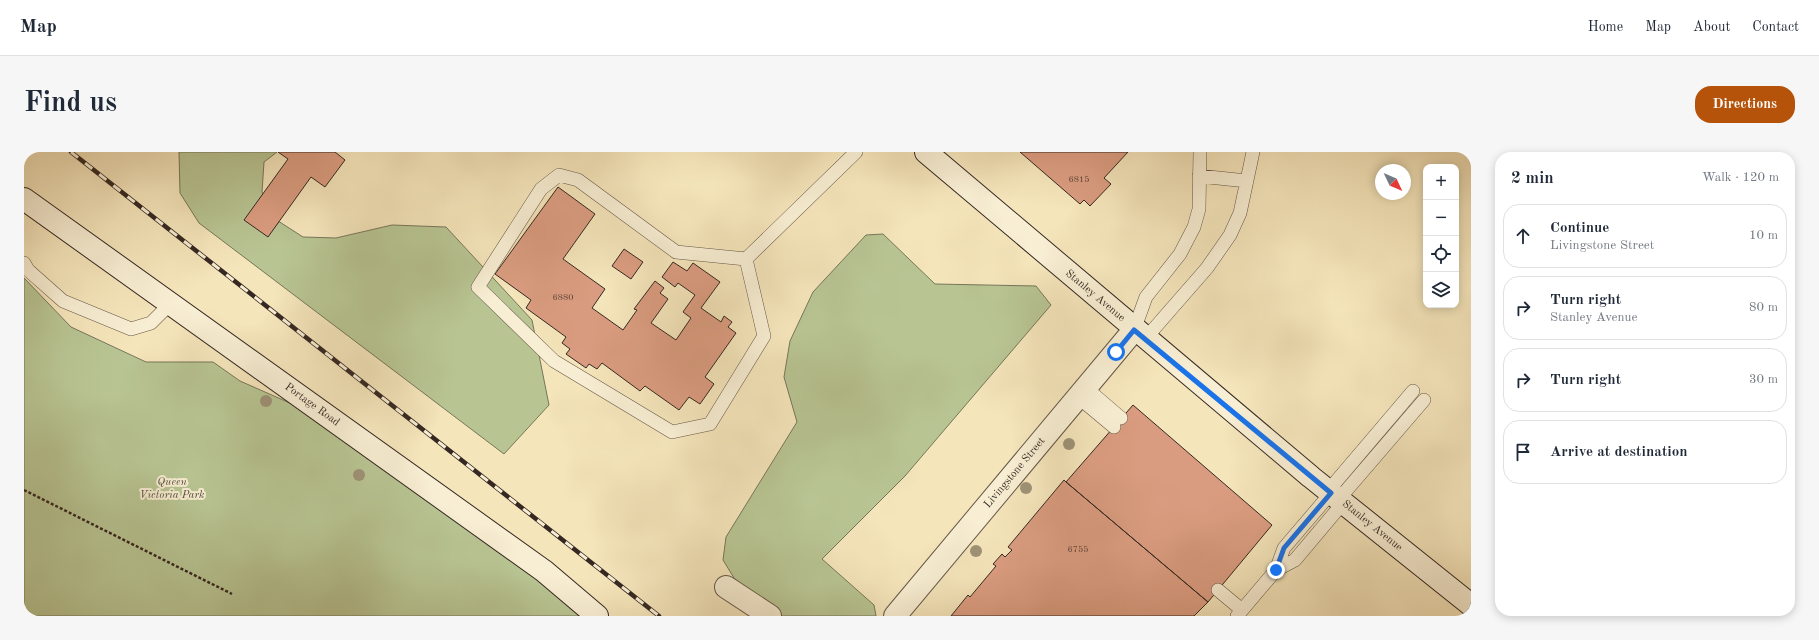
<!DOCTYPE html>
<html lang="en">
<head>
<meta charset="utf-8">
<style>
  :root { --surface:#fff; --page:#f6f6f7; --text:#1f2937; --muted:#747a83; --line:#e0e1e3; --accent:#b45309 }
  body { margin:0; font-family:"Old Standard TT",serif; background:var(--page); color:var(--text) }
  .controls { position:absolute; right:12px; top:12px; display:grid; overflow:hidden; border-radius:8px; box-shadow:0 2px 10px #0003 }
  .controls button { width:36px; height:36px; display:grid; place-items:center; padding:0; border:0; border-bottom:1px solid var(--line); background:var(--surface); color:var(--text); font:20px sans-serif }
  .compass { position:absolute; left:1351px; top:12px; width:36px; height:36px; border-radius:50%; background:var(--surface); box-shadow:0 2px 10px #0003; rotate:134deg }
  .stop { position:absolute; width:12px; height:12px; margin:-9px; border:3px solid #1a73e8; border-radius:50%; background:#fff }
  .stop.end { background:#1a73e8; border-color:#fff; box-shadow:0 1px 4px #0008 }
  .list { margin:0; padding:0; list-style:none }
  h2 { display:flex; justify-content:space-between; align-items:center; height:52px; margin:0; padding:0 16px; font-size:17px }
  h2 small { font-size:13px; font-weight:400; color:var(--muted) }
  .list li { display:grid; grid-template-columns:26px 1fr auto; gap:12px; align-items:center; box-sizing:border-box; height:64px; margin:0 8px 8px; padding:0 8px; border:1px solid var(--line); border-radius:16px }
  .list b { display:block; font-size:15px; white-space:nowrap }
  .list p { margin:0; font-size:13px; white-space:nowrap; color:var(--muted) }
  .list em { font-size:13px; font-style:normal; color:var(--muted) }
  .icon { flex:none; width:22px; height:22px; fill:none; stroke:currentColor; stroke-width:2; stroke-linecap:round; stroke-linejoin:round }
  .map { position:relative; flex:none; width:1447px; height:464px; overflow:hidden; border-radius:16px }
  header { display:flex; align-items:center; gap:24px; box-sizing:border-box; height:56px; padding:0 20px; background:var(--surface); border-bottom:1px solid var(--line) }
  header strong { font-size:19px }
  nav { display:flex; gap:22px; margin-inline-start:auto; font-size:14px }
  .intro { display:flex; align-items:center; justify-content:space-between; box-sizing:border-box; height:96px; padding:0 24px }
  h1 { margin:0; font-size:28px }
  .button { padding:10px 18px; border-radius:16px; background:var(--accent); color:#fff; font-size:14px; font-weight:700 }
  main { display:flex; gap:24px; padding:0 24px }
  aside { flex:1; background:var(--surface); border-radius:16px; box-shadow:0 2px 10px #0003 }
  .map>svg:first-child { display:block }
</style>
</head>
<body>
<header>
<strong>Map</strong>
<nav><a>Home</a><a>Map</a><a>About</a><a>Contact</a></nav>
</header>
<div class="intro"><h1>Find us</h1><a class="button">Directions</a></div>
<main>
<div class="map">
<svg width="1447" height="464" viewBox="0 0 1447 464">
  <rect width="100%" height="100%" fill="#f5e5bb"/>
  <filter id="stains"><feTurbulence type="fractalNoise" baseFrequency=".005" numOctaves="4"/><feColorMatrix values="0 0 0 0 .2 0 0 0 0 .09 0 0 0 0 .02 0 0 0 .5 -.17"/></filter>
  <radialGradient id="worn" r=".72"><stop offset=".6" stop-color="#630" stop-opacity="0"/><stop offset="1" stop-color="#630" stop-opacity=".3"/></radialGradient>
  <path fill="#b8c593" stroke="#76765a" d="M 155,0 L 253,0 L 240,10 L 238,40 L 251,67 L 279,85 L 312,86 L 368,73 L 422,75 L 508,168 L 525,253 L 480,302 L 175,71 L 156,41 Z
    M 859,82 L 911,132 L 1012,134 L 1027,153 L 881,324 L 798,407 L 850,453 L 852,464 L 753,464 L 710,426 L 699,408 L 702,385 L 773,270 L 760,225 L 766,189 L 789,140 L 842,83 Z
    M 0,126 L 47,175 L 122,210 L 189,210 L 216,229 L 318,274 L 568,464 L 0,464 Z"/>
  <path fill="#da9c80" stroke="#352822" d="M 254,0 L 311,0 L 321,8 L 301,35 L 287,25 L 244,85 L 220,68 L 264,7 Z
    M 996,0 L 1104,0 L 1080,26 L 1087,32 L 1066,54 L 1060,48 L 1056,52 Z
    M 534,35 L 571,62 L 539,107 L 581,137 L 568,156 L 599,178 L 613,158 L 610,157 L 631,129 L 640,136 L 636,141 L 644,147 L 627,171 L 652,188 L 667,166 L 659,160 L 671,143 L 654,131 L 651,135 L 638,125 L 649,110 L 663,119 L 669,111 L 696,130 L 677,156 L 697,170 L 700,164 L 708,170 L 704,175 L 712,181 L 681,225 L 690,232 L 676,252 L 665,245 L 655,258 L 621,234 L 616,239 L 578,211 L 573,217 L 565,212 L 562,216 L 542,202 L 546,197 L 538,191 L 542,185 L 502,156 L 507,148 L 471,122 Z
    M 600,97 L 619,110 L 607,127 L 588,114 Z
    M 1109,253 L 1248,373 L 1184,450 L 1042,330 Z
    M 1040,328 L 1042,330 L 1184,450 L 1170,464 L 927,464 L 944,443 L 946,445 L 972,414 L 969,412 L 978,402 L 981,405 L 988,398 L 984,395 Z"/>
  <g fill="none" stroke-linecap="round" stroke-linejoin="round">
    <defs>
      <path id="service" d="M 1175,24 L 1223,29
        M 722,107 L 740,184 L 686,272 L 648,280 L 530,209 L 454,135 L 517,37 L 535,23 L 554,28 L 652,100 L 722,107 L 832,0
        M 0,111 L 4,118 L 39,149 L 107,177 L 127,171 L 147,151
        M 1110,178 L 1122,145 L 1156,102 L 1170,75 L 1175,57 L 1176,0
        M 1121,187 L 1183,116 L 1206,83 L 1216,61 L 1229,0
        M 1062,236 L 1097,266
        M 1054,245 L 1090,275
        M 1304,339 L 1389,239
        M 1307,341 L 1260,396 L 1252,418 L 1271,408 L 1319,351
        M 1315,347 L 1400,248
        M 1194,438 L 1218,458
        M 1213,464 L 1252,418"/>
      <path id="minor" d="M 702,435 L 746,464
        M 871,464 L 1110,178"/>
      <path id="secondary" d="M 902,0 L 1287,325 L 1447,453
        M 0,47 L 520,419 L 573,464"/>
    </defs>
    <use href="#service" stroke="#655748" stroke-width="14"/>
    <use href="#minor" stroke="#655748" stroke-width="24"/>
    <use href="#secondary" stroke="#352822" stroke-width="24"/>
    <path stroke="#352822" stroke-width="2.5" stroke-dasharray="3 2" stroke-linecap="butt" d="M 0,338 L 208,442"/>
    <use href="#service" stroke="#f8eed3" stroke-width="13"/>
    <use href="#minor" stroke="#f8eed3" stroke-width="22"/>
    <use href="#secondary" stroke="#f8eed3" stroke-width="22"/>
    <defs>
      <path id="rail" d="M 47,0 L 635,464"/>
    </defs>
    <use href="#rail" stroke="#352822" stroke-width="4.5"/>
    <use href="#rail" stroke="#f8eed3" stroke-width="3" stroke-dasharray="9" stroke-linecap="butt"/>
  </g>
  <g fill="#9e9276">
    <circle cx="242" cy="249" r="6"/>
    <circle cx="1045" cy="292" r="6"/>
    <circle cx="335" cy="323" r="6"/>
    <circle cx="1002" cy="336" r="6"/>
    <circle cx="952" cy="399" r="6"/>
  </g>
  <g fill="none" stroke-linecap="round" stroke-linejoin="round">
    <path stroke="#1a73e8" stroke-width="5" d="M 1092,200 L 1110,178 L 1307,341 L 1260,396 L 1252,418"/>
  </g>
  <g text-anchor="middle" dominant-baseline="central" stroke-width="4" stroke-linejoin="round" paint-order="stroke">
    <g font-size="9" fill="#5e453a">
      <text x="1055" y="27">6815</text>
      <text x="539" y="145">6880</text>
      <text x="1054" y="397">6755</text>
    </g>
    <g font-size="11" fill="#352822" stroke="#f8eed3">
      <text transform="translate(1071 144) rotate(40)">Stanley Avenue</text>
      <text transform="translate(288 253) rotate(36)">Portage Road</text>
      <text transform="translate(991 321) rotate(-50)">Livingstone Street</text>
      <text transform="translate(1348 374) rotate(39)">Stanley Avenue</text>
    </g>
    <g font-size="11" font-style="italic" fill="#564f3e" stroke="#f8eed3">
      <text x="148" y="330">Queen<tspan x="148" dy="13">Victoria Park</tspan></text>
    </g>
  </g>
  <rect width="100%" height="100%" filter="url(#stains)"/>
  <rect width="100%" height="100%" fill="url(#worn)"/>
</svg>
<div class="controls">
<button>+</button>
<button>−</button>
<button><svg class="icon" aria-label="locate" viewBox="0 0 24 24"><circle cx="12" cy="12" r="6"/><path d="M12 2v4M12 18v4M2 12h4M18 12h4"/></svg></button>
<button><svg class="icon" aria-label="layers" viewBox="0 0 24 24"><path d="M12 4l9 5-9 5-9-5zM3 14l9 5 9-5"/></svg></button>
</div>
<svg class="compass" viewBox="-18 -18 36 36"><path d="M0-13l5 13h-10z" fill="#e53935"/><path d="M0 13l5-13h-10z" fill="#747a83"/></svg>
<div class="stop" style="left:1092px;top:200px"></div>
<div class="stop end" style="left:1252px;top:418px"></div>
</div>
<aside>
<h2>2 min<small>Walk · 120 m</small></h2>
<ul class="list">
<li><svg class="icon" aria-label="ahead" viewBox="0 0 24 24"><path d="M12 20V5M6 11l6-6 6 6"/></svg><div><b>Continue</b><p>Livingstone Street</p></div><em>10 m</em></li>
<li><svg class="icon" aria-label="right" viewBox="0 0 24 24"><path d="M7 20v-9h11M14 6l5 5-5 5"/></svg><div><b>Turn right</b><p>Stanley Avenue</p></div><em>80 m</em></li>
<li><svg class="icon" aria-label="right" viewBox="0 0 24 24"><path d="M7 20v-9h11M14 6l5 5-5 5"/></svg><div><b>Turn right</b></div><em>30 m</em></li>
<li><svg class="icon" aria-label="arrive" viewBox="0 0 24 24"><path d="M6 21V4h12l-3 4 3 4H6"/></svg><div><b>Arrive at destination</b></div></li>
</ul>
</aside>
</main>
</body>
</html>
